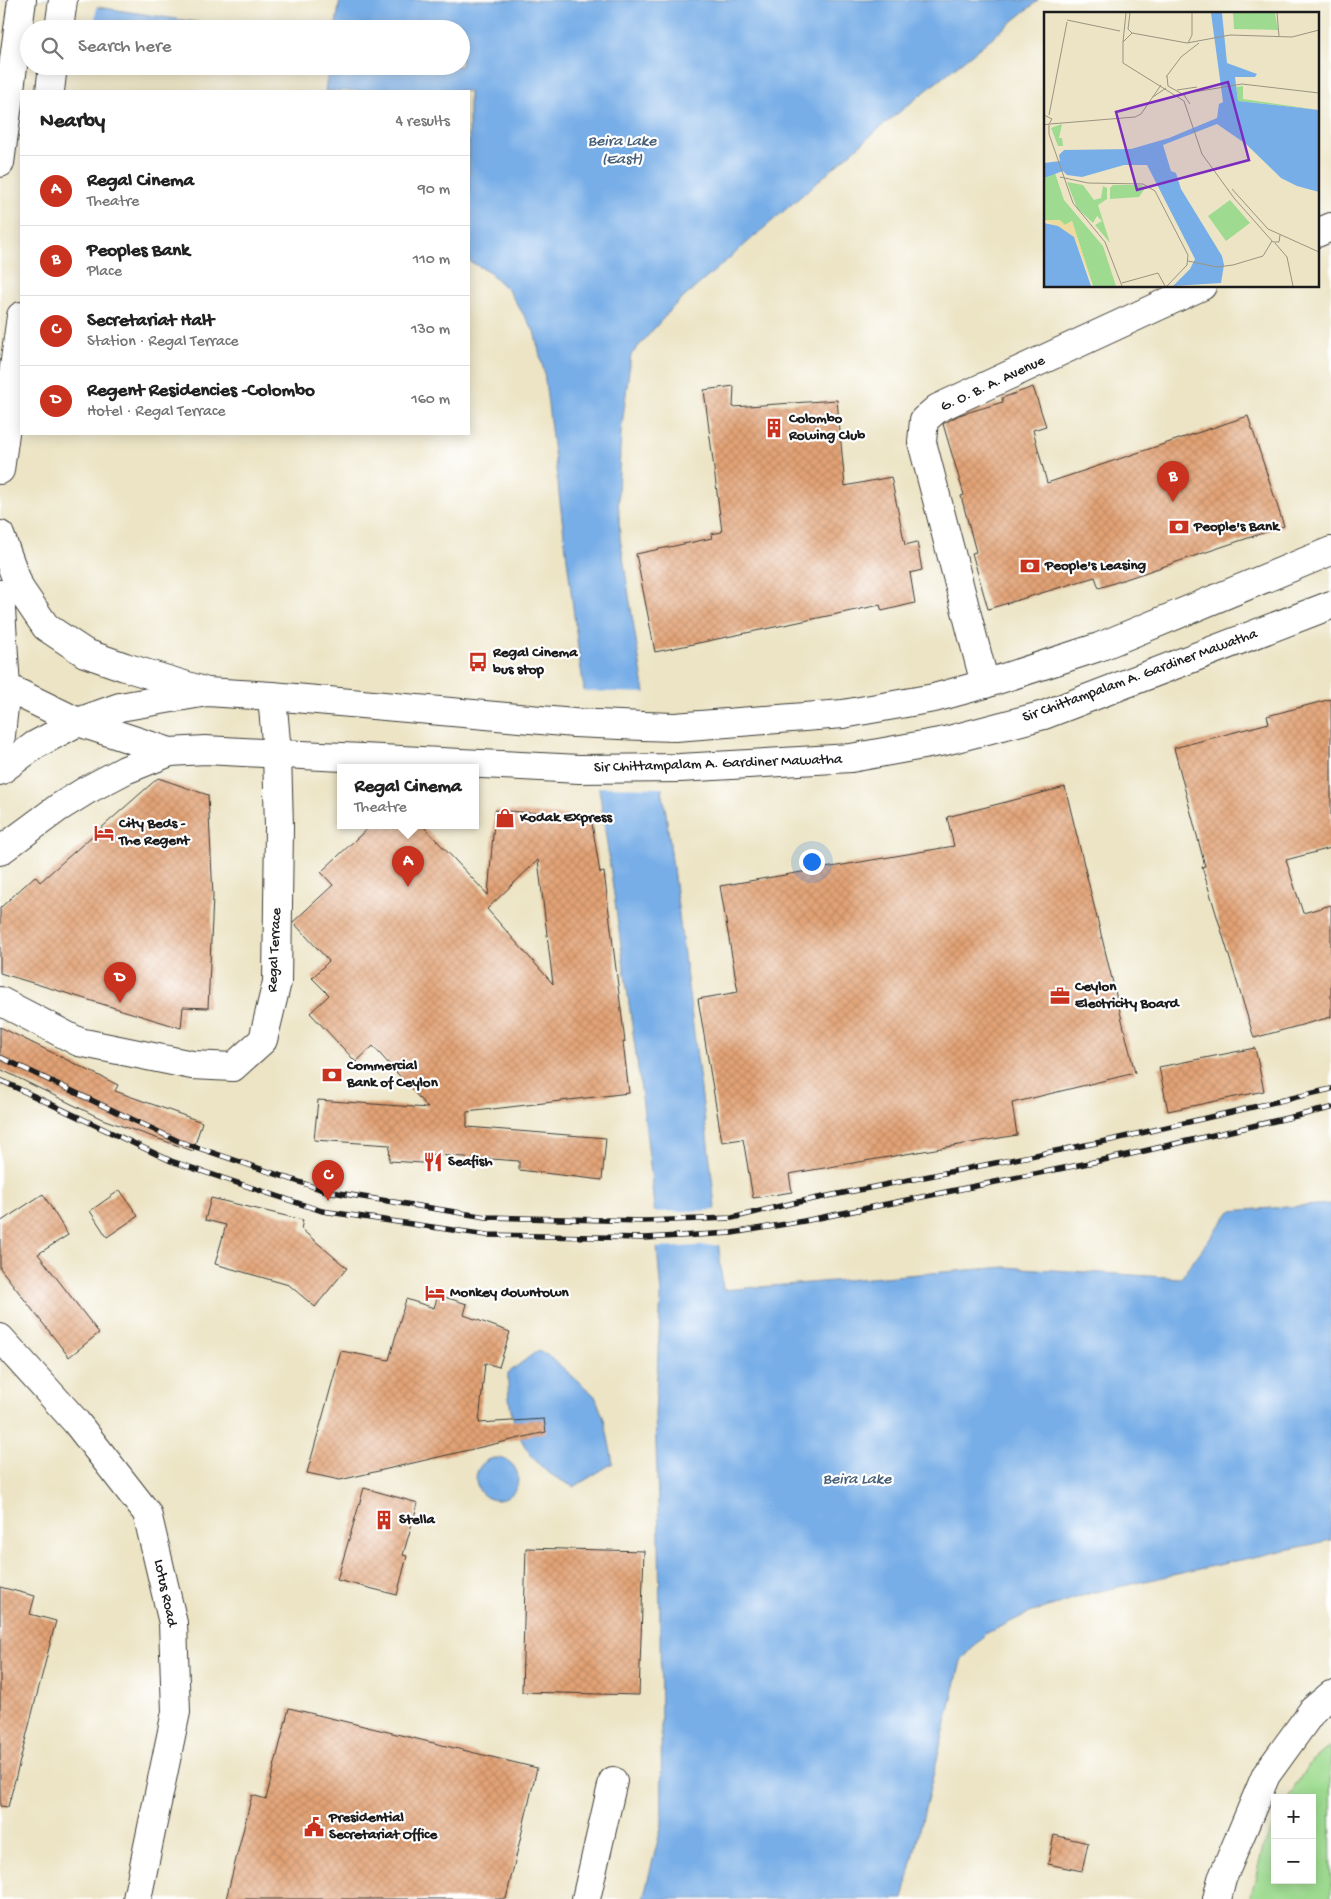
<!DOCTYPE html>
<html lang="en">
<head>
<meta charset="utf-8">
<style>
  :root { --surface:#fff; --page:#f6f6f6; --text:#222; --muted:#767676; --line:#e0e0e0; --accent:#c8321e }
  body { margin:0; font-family:"Gochi Hand",sans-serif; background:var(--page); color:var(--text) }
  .controls { position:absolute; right:15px; bottom:15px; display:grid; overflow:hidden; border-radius:0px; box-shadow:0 2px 12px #0003 }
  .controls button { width:45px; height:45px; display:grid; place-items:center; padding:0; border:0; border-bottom:1px solid var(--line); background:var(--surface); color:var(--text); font:25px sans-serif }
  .you { position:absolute; left:811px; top:861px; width:18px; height:18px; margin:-12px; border:4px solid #fff; border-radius:50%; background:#1a73e8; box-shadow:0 0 0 8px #1a73e833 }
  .badge { display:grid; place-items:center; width:32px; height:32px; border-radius:50%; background:var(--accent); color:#fff; font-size:16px; font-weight:700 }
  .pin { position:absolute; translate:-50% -41px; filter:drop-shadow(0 1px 2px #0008) }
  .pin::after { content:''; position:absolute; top:26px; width:18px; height:15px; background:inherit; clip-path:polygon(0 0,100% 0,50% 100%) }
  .popup { position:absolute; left:337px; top:764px; width:142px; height:65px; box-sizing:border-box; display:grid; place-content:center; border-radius:0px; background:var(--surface); filter:drop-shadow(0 1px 4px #0005); font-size:16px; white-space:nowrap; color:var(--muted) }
  .popup b { font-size:19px; color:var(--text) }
  .popup::after { content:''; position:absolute; left:50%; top:100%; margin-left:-10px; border:10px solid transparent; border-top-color:var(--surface) }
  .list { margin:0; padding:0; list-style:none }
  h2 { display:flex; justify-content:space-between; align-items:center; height:65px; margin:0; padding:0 20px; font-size:21px }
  h2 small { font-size:16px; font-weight:400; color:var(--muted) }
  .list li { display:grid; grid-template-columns:32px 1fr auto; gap:15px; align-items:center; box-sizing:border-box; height:70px; padding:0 20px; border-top:1px solid var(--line) }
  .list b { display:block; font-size:19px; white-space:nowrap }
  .list p { margin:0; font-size:16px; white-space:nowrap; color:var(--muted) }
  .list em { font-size:16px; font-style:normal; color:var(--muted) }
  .icon { flex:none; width:28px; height:28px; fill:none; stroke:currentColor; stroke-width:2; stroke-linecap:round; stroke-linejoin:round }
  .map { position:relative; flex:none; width:1331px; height:1899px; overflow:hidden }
  .search { position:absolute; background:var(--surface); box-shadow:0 2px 12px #0003; left:20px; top:20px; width:450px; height:55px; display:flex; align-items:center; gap:12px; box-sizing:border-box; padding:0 18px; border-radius:28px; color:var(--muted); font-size:19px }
  .panel { position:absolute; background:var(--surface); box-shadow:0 2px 12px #0003; left:20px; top:90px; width:450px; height:345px; border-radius:0px }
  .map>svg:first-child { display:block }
</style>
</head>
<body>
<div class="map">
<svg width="1331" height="1899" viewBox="0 0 1331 1899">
  <defs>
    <pattern id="building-cross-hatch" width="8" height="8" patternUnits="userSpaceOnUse" patternTransform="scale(1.25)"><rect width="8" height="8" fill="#e2a275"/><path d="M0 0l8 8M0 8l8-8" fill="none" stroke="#c18b65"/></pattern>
  </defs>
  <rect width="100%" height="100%" fill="#fff"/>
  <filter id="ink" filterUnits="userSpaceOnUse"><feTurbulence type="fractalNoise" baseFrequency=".02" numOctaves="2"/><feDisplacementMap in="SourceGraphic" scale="10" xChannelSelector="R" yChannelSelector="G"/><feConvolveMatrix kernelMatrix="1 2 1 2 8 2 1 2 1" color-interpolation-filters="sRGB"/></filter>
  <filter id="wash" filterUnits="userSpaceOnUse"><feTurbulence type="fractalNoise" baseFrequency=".0096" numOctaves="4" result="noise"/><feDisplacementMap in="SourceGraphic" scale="20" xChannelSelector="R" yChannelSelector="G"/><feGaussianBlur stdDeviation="1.12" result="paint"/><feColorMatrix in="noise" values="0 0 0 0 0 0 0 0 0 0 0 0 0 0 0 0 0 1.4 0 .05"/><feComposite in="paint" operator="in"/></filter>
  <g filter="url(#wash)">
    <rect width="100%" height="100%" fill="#ece4c5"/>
    <path fill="#9edb90" stroke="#5d7c56" d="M 1330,1746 L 1331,1899 L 1250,1899 L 1263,1848 L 1275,1823 L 1275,1880 L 1312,1880 L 1312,1798 L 1288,1798 L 1308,1765 Z"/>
    <path fill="#78aee7" stroke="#4a6582" d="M 0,0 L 51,0 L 242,29 L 78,29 Z
      M 340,0 L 1039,0 L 882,126 L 674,306 L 631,355 L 621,433 L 618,493 L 620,538 L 638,653 L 666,813 L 711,1168 L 723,1290 L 1005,1267 L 1181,1278 L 1230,1211 L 1331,1204 L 1331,1540 L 1091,1593 L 1027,1614 L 985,1634 L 961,1661 L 903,1899 L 643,1899 L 662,1824 L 659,1534 L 655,1415 L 661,1295 L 651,1173 L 643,1105 L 603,815 L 579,656 L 544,372 L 534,331 L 508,290 L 488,271 L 469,261 L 469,91 L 325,91 L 329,66 L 461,66 L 461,29 L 335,29 Z
      M 537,1351 L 547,1354 L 595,1396 L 605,1422 L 613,1463 L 574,1487 C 564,1482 552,1476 544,1469 C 516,1444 507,1409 508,1373 Z
      M476 1479a21 21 0 1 1 42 0a21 21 0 1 1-42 0Z"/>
    <path fill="#ece4c5" d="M 0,0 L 67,0 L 97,4 L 94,29 L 61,29 L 0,20 Z
      M 0,77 L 80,89 L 82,91 L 21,91 L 21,113 L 0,110 Z
      M 582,691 L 647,693 L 664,788 L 596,787 Z
      M 718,1210 L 721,1245 L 654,1248 L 651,1212 Z"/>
    <g id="blocks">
      <path fill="url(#building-cross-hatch)" fill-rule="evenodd" d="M 734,386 L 733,407 L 837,400 L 845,486 L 891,477 L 905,545 L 917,542 L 922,570 L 910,573 L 915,603 L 882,611 L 880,605 L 655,652 L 636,554 L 712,538 L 711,534 L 722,532 L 704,390 Z
        M 1033,387 L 1046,426 L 1033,430 L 1047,483 L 1248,416 L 1284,526 L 1099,588 L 1095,577 L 988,609 L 972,553 L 976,552 L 961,496 L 964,495 L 943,424 L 959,415 L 1003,402 L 1002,398 Z
        M 1331,699 L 1331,848 L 1286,860 L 1303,913 L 1331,905 L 1331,1017 L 1254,1038 L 1202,867 L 1205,866 L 1174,748 L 1269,723 L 1267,716 Z
        M 158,778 L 208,795 L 213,896 L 208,1008 L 183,1007 L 181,1028 L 0,973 L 0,908 L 35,876 L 40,882 Z
        M 1065,787 L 1135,1073 L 1012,1103 L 1017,1135 L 789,1174 L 792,1192 L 753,1198 L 743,1139 L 722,1142 L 698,999 L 738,992 L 720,886 L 954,846 L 947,817 Z
        M 495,810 L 591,817 L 600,873 L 604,872 L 625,1042 L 623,1042 L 629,1093 L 467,1112 L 467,1127 L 606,1138 L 602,1180 L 519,1170 L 519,1161 L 423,1154 L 422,1163 L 389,1161 L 390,1145 L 314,1140 L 318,1100 L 428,1108 L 373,1046 L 356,1062 L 310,1013 L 329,995 L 312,978 L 329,961 L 293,922 L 333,885 L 321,872 L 370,826 L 423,826 L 488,895 ZM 538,860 L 553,984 L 487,909 Z
        M 0,1027 L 118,1085 L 115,1091 L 202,1122 L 193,1151 L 102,1119 L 0,1069 Z
        M 1255,1048 L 1264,1091 L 1168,1111 L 1159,1067 Z
        M 120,1190 L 138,1216 L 107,1237 L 90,1211 Z
        M 43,1194 L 68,1235 L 38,1254 L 99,1333 L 69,1357 L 0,1268 L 0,1222 Z
        M 211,1198 L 303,1220 L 301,1229 L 347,1268 L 315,1307 L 289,1285 L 215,1264 L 226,1225 L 205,1220 Z
        M 438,1295 L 467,1304 L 464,1315 L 510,1332 L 499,1367 L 485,1363 L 479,1423 L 544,1419 L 546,1432 L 340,1480 L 307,1473 L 341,1351 L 389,1360 L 406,1299 L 434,1308 Z
        M 364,1488 L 418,1503 L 403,1555 L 407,1556 L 397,1595 L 337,1580 Z
        M 526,1548 L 644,1551 L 639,1695 L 522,1692 Z
        M 0,1587 L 35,1596 L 30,1614 L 56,1621 L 8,1807 L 0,1806 Z
        M 289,1708 L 537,1768 L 506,1899 L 226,1899 L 252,1795 L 266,1799 Z
        M 1054,1835 L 1088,1843 L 1082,1871 L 1048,1864 Z"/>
    </g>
  </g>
  <g filter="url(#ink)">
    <use href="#blocks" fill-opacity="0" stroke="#3b3a35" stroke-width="1"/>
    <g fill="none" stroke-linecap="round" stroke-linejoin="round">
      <defs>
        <path id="minor" d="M 1317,233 L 1331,227
          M 985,684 L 922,442 L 924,420 L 938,408 L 1202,286
          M 0,1001 L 79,1042 L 192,1065 L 233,1067 L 263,1040 L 277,982 L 279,827 L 277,753 L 272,696
          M 586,1899 L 613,1781"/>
        <path id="major" d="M 59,29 L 63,0
          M 50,91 L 53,66
          M 0,163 L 22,0
          M 0,470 L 21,316
          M 0,535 L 20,589 L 46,627 L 85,653 L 125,667 L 207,692
          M 0,594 L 6,687 L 0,745
          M 0,683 L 6,687 L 78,722 L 170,752
          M 0,1338 L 76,1422 L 147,1513 L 173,1623 L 176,1712 L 137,1899
          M 1217,1899 L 1222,1879 L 1266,1775 L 1313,1710 L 1331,1695"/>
        <path id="highway" d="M 0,771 L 35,745 L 78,722 L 120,707 L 207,692 L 272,696 L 574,723 L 643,726 L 675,727 L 843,714 L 934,698 L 985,684 L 1099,647 L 1331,551
          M 0,851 L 58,808 L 87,790 L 125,770 L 170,752 L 205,750 L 579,769 L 680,768 L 851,758 L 945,741 L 1044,715 L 1331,605"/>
      </defs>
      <use href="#minor" stroke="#3b3a35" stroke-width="30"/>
      <use href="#major" stroke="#3b3a35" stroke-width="30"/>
      <use href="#highway" stroke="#3b3a35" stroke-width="30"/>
      <use href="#minor" stroke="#fff" stroke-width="28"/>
      <use href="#major" stroke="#fff" stroke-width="28"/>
      <use href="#highway" stroke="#fff" stroke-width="28"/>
      <defs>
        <path id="rail" d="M 0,1057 L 178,1141 L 326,1191 L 486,1217 L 644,1221 L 732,1218 L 793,1203 L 1111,1140 L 1331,1089
          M 0,1080 L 171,1161 L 322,1211 L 487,1235 L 645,1238 L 732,1233 L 804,1221 L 1118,1157 L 1331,1108"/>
      </defs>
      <use href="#rail" stroke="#1c1c1c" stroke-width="5.5"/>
      <use href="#rail" stroke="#fff" stroke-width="4" stroke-dasharray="11" stroke-linecap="butt"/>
    </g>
  </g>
  <defs>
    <symbol id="building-bare" viewBox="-9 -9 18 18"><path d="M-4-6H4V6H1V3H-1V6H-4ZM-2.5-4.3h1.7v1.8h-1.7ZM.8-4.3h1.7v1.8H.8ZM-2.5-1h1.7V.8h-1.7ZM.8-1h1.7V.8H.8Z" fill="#c8321e" stroke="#fff" stroke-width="2.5" paint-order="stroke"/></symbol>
    <symbol id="bank-bare" viewBox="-9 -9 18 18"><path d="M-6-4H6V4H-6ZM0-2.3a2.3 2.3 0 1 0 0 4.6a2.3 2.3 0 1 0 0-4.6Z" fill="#c8321e" stroke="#fff" stroke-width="2.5" paint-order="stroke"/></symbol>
    <symbol id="bus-bare" viewBox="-9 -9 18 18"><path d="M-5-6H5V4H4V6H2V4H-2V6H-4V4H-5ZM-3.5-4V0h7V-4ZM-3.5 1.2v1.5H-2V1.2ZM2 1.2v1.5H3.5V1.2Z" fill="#c8321e" stroke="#fff" stroke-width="2.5" paint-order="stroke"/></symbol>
    <symbol id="shop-bare" viewBox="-9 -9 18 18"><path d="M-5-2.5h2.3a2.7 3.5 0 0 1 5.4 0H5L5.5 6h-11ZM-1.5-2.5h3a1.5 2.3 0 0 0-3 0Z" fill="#c8321e" stroke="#fff" stroke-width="2.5" paint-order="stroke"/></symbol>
    <symbol id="hotel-bare" viewBox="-9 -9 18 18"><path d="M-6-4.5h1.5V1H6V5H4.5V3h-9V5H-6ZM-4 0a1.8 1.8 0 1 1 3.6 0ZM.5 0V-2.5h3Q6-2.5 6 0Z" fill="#c8321e" stroke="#fff" stroke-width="2.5" paint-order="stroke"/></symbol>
    <symbol id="office-bare" viewBox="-9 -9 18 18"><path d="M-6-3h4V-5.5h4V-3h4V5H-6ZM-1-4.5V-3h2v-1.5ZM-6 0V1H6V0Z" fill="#c8321e" stroke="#fff" stroke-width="2.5" paint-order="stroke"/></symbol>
    <symbol id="restaurant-bare" viewBox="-9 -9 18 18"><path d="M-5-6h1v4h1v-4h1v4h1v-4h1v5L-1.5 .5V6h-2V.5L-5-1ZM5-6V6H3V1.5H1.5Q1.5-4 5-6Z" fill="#c8321e" stroke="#fff" stroke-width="2.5" paint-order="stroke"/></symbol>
    <symbol id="civic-bare" viewBox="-9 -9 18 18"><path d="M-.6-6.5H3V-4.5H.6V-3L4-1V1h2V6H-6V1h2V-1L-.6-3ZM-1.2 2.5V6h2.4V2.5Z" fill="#c8321e" stroke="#fff" stroke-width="2.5" paint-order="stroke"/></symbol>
  </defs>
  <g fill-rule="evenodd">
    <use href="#building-bare" x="760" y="414" width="28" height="28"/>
    <use href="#bank-bare" x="1165" y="513" width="28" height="28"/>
    <use href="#bank-bare" x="1016" y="552" width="28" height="28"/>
    <use href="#bus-bare" x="464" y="648" width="28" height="28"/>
    <use href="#shop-bare" x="491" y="804" width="28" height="28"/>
    <use href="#hotel-bare" x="90" y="819" width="28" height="28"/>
    <use href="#office-bare" x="1046" y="982" width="28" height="28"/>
    <use href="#bank-bare" x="318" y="1061" width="28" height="28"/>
    <use href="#restaurant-bare" x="419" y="1148" width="28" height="28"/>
    <use href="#hotel-bare" x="421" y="1279" width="28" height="28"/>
    <use href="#building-bare" x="370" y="1506" width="28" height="28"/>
    <use href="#civic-bare" x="300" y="1813" width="28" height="28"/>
  </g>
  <g text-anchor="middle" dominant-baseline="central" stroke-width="4.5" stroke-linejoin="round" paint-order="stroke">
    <g font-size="15" fill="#1c1c1c" stroke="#fff">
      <text transform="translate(993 384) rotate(-25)">G. O. B. A. Avenue</text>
      <text transform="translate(1140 676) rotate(-20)">Sir Chittampalam A. Gardiner Mawatha</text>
      <text transform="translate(718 764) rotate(-2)">Sir Chittampalam A. Gardiner Mawatha</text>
      <text transform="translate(275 950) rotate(-87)">Regal Terrace</text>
      <text transform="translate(165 1593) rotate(78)">Lotus Road</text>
    </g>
    <g font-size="15" font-weight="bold" fill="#1c1c1c" stroke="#fff" text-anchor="start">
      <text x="789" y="419">Colombo<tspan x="789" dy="17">Rowing Club</tspan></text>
      <text x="1194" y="527">People's Bank</text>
      <text x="1045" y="566">People's Leasing</text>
      <text x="493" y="653">Regal Cinema<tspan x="493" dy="17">bus stop</tspan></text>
      <text x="520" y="818">Kodak Express</text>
      <text x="119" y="824">City Beds -<tspan x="119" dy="17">The Regent</tspan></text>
      <text x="1075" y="987">Ceylon<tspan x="1075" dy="17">Electricity Board</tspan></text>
      <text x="347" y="1066">Commercial<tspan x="347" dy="17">Bank of Ceylon</tspan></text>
      <text x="448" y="1162">Seafish</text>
      <text x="450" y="1293">Monkey downtown</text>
      <text x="399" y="1520">Stella</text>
      <text x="329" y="1818">Presidential<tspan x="329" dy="17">Secretariat Office</tspan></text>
    </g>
    <g font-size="16" font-style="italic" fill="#455e77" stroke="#fff">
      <text x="622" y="142">Beira Lake<tspan x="622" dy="18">(East)</tspan></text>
      <text x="857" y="1480">Beira Lake</text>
    </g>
  </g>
  <g transform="translate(1044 12)">
    <rect width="275" height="275" fill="#ece4c5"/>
    <path d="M 189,1 L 231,1 L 234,18 L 190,17 ZM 199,74 L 199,87 L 275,98 L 194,89 L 192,75 ZM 18,112 L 15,126 L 18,126 L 19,134 L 14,134 L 7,116 ZM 11,161 L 20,188 L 59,234 L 72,274 L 49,274 L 28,209 L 21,213 L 14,208 L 0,208 L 0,166 ZM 23,170 L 39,173 L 50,188 L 57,186 L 59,174 L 63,176 L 63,187 L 54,193 L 66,231 L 51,213 L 58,209 L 53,204 L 49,211 L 33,196 ZM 69,173 L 95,173 L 102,175 L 95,185 L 66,187 L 66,176 ZM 186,188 L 206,211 L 182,229 L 164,204 Z" fill="#9edb90"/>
    <path d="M 0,208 L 16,208 L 21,213 L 28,209 L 49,274 L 30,225 Z" fill="#eeda9e"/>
    <path d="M 167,1 L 178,1 L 183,51 L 213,62 L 211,65 L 191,65 L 194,89 L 275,98 L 275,180 L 253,174 L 237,166 L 202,132 L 173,112 L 119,133 L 127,159 L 132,161 L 137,177 L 178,244 L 180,253 L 177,271 L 129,274 L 146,257 L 151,247 L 103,153 L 80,153 L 38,165 L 23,163 L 19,159 L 0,166 L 0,151 L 16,149 L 15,143 L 20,138 L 87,137 L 125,126 L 173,106 L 175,92 L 179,90 ZM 0,211 L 14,214 L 30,225 L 47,274 L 0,274 Z" fill="#78aee7"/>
    <path fill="none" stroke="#999481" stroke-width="1" d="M 86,1 L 84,17 L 88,21M 233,1 L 235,24M 23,8 L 76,19M 79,30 L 82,1M 144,31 L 148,23 L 148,1M 123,64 L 124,74 L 140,83 L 146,92M 122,65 L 137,45 L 155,31M 133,78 L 153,75M 138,82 L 198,72 L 275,81M 109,85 L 122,76M 0,103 L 8,107 L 5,112 L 0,113M 5,103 L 23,10M 5,112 L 5,122 L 29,191 L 61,230 L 78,274M 6,112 L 91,105 L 97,102 L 117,73M 16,165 L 44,171 L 99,172 L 111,179 L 144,243 L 143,253 L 123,274M 188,177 L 224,217 L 275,240M 236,223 L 235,230 L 229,230 L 190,186 L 158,142 L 140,89 L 79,51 L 79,30 L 88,21 L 143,31 L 186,23 L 248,25 L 275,18M 231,231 L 243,245 L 249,274M 144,249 L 173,255 L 189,253 L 219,244 L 228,229M 78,271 L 114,261 L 121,274"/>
    <path fill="#7b2cbf" fill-opacity="0.15" stroke="#7b2cbf" stroke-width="2.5" d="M 184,70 L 205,148 L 93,178 L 72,100 Z"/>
    <rect width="275" height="275" fill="none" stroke="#1c1c1c" stroke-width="2.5"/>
  </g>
</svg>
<div class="controls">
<button>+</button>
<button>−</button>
</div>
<div class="you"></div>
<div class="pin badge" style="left:408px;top:887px">A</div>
<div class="popup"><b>Regal Cinema</b>Theatre</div>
<div class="pin badge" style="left:1173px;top:502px">B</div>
<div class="pin badge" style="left:328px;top:1201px">C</div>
<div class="pin badge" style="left:120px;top:1003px">D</div>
<div class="search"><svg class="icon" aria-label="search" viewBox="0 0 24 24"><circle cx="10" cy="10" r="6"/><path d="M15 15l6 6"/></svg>Search here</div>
<section class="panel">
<h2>Nearby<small>4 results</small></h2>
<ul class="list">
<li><span class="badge">A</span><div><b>Regal Cinema</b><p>Theatre</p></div><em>90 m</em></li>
<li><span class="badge">B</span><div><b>Peoples Bank</b><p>Place</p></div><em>110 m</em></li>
<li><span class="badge">C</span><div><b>Secretariat Halt</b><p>Station · Regal Terrace</p></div><em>130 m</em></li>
<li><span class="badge">D</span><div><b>Regent Residencies -Colombo</b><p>Hotel · Regal Terrace</p></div><em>160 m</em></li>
</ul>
</section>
</div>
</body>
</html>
